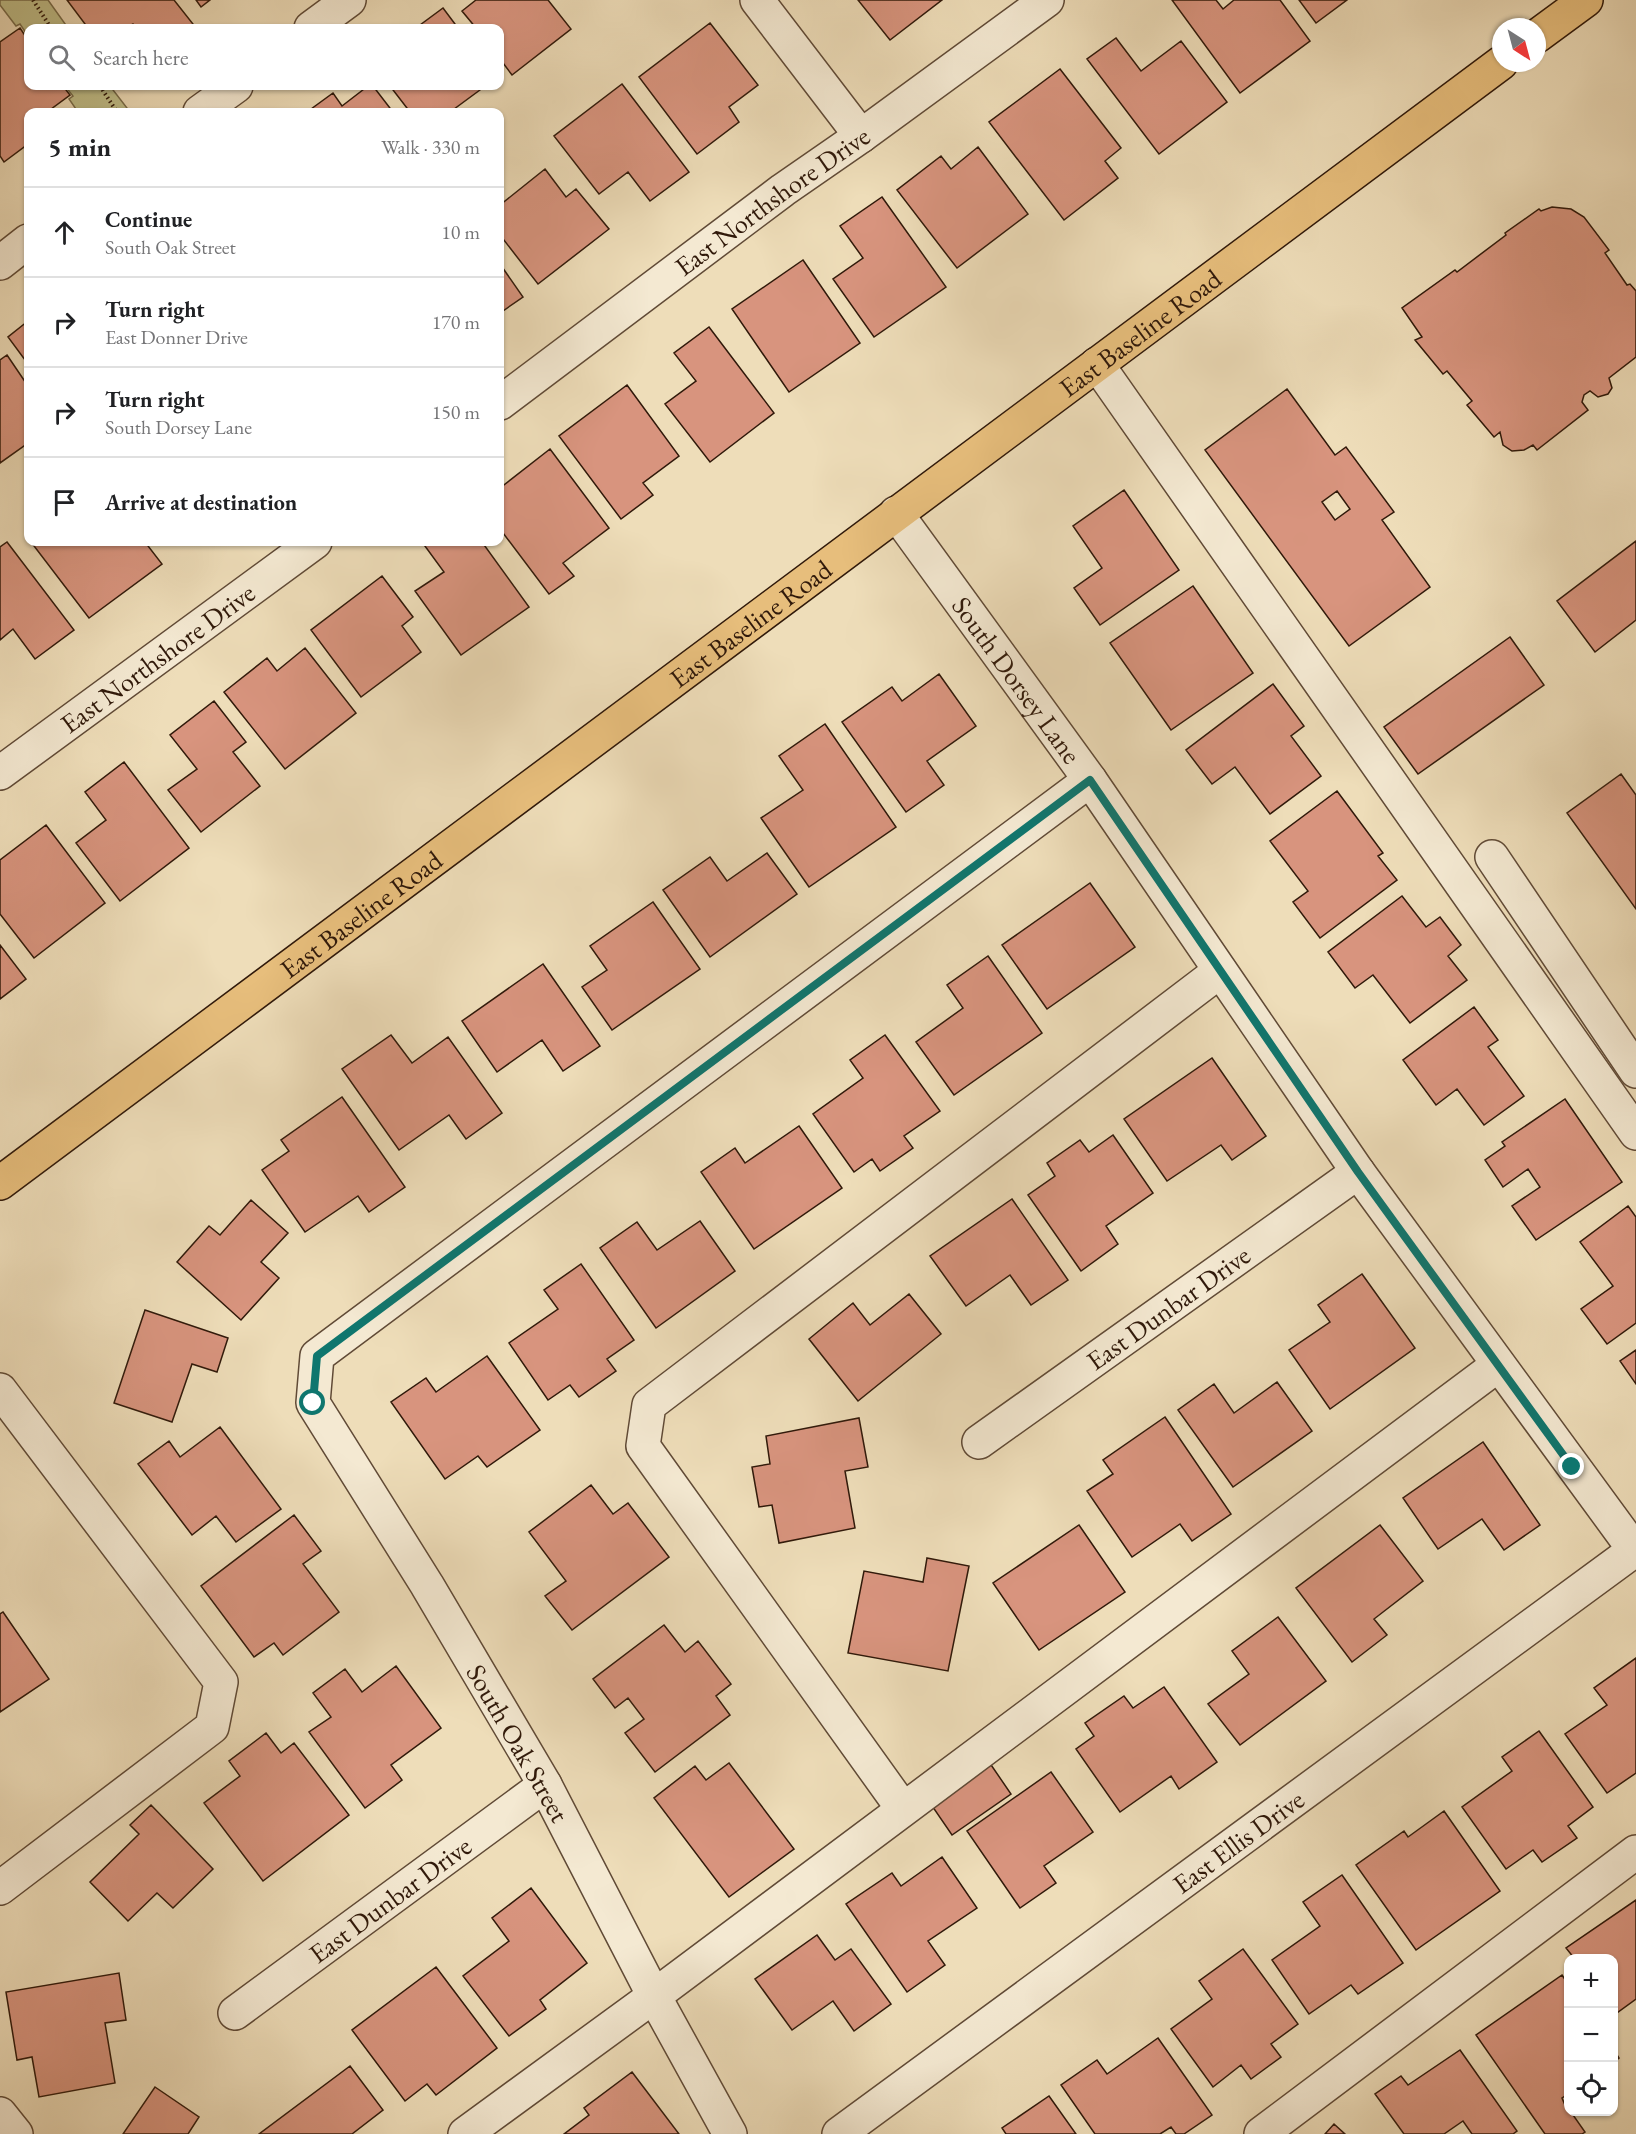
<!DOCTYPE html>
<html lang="en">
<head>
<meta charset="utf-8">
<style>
  :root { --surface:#fff; --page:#f2f2f2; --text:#202124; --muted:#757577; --line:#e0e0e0 }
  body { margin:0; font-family:"EB Garamond",serif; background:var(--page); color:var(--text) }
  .controls { position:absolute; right:18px; bottom:18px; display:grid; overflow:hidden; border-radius:12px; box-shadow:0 2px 4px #0004 }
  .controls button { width:54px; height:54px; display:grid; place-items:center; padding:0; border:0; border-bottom:2px solid var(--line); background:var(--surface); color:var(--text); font:30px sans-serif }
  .compass { position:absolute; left:1492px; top:18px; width:54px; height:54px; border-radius:50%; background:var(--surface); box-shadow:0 2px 4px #0004; rotate:144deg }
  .stop { position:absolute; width:18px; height:18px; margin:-14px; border:4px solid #0f766e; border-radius:50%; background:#fff }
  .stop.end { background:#0f766e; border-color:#fff; box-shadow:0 2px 6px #0008 }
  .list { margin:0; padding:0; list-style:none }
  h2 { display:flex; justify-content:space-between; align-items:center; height:78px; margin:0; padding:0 24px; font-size:26px }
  h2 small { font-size:20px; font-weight:400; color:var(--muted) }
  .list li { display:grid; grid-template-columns:39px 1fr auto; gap:18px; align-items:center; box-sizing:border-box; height:90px; padding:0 24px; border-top:2px solid var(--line) }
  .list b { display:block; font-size:22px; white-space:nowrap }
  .list p { margin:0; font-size:20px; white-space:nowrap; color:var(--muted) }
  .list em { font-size:20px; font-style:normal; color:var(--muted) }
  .icon { flex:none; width:33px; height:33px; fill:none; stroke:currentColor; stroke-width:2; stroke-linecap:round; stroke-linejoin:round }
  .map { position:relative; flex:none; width:1636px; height:2134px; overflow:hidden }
  .search { position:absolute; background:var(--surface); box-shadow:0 2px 4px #0004; left:24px; top:24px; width:480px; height:66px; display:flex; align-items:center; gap:15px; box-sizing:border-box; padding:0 21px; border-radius:12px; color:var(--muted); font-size:22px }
  .panel { position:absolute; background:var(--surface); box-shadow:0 2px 4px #0004; left:24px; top:108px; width:480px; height:438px; border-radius:12px }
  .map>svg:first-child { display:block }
</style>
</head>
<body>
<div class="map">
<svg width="1636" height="2134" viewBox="0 0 1636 2134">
  <rect width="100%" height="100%" fill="#eeddb9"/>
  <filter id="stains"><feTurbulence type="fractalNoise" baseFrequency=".00333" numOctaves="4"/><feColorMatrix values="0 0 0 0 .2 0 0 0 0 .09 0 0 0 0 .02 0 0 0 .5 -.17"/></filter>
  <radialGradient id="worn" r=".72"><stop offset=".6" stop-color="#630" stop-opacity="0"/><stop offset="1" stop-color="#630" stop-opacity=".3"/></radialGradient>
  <path fill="#c0bf8a" stroke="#786c4a" stroke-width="1.5" d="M 0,0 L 48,0 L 68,28 L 28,28 L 28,36 L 20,24 L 16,26 L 0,5 Z
    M 65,86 L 110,86 L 127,108 L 121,112 L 78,112 L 69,99 L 73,96 Z"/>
  <path fill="#d8947e" stroke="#30190a" stroke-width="1.5" fill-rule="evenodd" d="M 67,0 L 174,0 L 193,24 L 187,28 L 136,28 L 133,24 L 126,28 L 88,28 Z
    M 196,0 L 210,0 L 201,7 Z
    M 476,0 L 548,0 L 571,29 L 512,75 L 500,59 L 500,28 L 476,28 L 462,11 Z
    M 858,0 L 942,0 L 890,40 Z
    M 1172,0 L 1216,0 L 1223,9 L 1234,0 L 1280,0 L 1310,41 L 1240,93 Z
    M 1299,0 L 1347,0 L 1316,23 Z
    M 443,8 L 458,28 L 416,28 Z
    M 710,23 L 758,85 L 729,107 L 739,122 L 697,154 L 639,77 Z
    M 20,28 L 28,40 L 28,86 L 63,86 L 70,95 L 47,112 L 28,112 L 28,144 L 4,162 L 0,156 L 0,42 Z
    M 1116,38 L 1141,71 L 1181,41 L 1227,102 L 1159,154 L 1087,59 Z
    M 1060,69 L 1121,148 L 1105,161 L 1118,178 L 1064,220 L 989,122 Z
    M 622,84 L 689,172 L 650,201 L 628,172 L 599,194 L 554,136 Z
    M 368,86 L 373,86 L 393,112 L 307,112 L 333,93 L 342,106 Z
    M 390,86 L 483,86 L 484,87 L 450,112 L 410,112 Z
    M 978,147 L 1028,214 L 957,268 L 897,190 L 941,156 L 951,169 Z
    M 545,169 L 566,197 L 576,189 L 609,229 L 538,284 L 500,235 L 500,205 Z
    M 882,197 L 946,287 L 874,337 L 833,279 L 863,258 L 840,226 Z
    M 1552,207 L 1571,209 L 1584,217 L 1609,250 L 1605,253 L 1627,285 L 1630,284 L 1636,291 L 1636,357 L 1609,378 L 1612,388 L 1608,394 L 1598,397 L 1590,391 L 1584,395 L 1582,402 L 1588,410 L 1537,450 L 1533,445 L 1524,450 L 1512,451 L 1503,445 L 1500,432 L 1494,437 L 1467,405 L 1472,401 L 1447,371 L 1443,374 L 1415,340 L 1422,337 L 1402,308 L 1455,270 L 1457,272 L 1506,235 L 1505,233 L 1539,209 L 1541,211 Z
    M 803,260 L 860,343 L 789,392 L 732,309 Z
    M 500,264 L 523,297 L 500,313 Z
    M 28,321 L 28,364 L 8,337 Z
    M 709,327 L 774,413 L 710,462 L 665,404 L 696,381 L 674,353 Z
    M 7,355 L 28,386 L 28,443 L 0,463 L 0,360 Z
    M 627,385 L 679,456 L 643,483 L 653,495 L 621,519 L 559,436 Z
    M 1287,389 L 1335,455 L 1346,447 L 1394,512 L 1382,520 L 1430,587 L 1349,646 L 1205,450 ZM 1337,491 L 1350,509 L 1335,520 L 1322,502 Z
    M 550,449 L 609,528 L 563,563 L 574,576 L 549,594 L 500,529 L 500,488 Z
    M 1124,490 L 1179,570 L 1100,625 L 1074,588 L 1102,568 L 1073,526 Z
    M 1636,541 L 1636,620 L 1595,652 L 1557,601 Z
    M 7,542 L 74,630 L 35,659 L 13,629 L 0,640 L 0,547 Z
    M 31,542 L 145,542 L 162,564 L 89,618 Z
    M 422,542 L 482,542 L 529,607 L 461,655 L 415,591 L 444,572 Z
    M 382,576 L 413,617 L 402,626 L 421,652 L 361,697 L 311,630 Z
    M 1193,586 L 1253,673 L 1171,730 L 1110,643 Z
    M 1510,637 L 1544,685 L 1418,774 L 1384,727 Z
    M 305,648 L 356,713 L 285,769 L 224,692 L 267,658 L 277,671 Z
    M 939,674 L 976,726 L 927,761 L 944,785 L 906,812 L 842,722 L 892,687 L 902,701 Z
    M 1273,684 L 1304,726 L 1291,736 L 1321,776 L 1270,814 L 1235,767 L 1212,784 L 1186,750 Z
    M 214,701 L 246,742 L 233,752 L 260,786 L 201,832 L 168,790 L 197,769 L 170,735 Z
    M 825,724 L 896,827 L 809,887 L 761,818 L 803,790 L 779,756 Z
    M 124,762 L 189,848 L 120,901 L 76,843 L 106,820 L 85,792 Z
    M 1621,774 L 1636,795 L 1636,909 L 1567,813 Z
    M 1337,791 L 1383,853 L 1378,856 L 1397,880 L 1320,938 L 1293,902 L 1308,891 L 1270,841 Z
    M 46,825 L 105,903 L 34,958 L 0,914 L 0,860 Z
    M 767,853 L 797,894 L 710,957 L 663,890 L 710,857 L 727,881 Z
    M 1090,883 L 1135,947 L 1047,1009 L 1002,945 Z
    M 1402,896 L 1426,927 L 1440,917 L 1461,945 L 1448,956 L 1467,980 L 1410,1023 L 1373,975 L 1355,988 L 1328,952 Z
    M 653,902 L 700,969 L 612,1030 L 582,987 L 607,970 L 590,946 Z
    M 0,945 L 26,979 L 0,999 Z
    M 988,956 L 1042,1033 L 954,1095 L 916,1042 L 963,1008 L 947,985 Z
    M 543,964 L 600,1046 L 563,1071 L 542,1040 L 497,1072 L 462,1021 Z
    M 1474,1007 L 1498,1040 L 1488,1047 L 1524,1096 L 1484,1125 L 1457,1089 L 1436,1105 L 1403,1060 Z
    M 391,1035 L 412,1063 L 448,1037 L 502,1113 L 466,1139 L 449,1115 L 399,1150 L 342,1069 Z
    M 885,1035 L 940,1111 L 904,1136 L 913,1148 L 880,1171 L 872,1159 L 854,1172 L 813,1114 L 863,1078 L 850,1060 Z
    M 1212,1058 L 1266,1136 L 1232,1160 L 1221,1145 L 1167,1181 L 1124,1119 Z
    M 342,1097 L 405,1187 L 369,1212 L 358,1196 L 305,1232 L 262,1170 L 289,1151 L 281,1140 Z
    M 1565,1099 L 1622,1182 L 1536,1240 L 1512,1206 L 1540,1187 L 1528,1169 L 1503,1187 L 1485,1160 L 1505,1146 L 1502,1142 Z
    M 799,1126 L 842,1188 L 754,1249 L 701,1172 L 735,1148 L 745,1163 Z
    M 1113,1135 L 1153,1193 L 1106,1226 L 1118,1244 L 1081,1271 L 1028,1195 L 1055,1176 L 1047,1163 L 1080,1140 L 1089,1152 Z
    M 1012,1199 L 1068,1280 L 1031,1305 L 1010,1275 L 966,1306 L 930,1256 Z
    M 251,1200 L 288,1233 L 261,1262 L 279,1278 L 241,1320 L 177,1262 L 209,1226 L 220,1235 Z
    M 1628,1206 L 1636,1217 L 1636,1323 L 1607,1344 L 1581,1309 L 1613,1286 L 1580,1242 Z
    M 700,1221 L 735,1271 L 656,1328 L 600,1248 L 637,1222 L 657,1250 Z
    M 581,1264 L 634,1340 L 607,1359 L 616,1371 L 579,1397 L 570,1385 L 548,1400 L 509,1343 L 558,1309 L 544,1290 Z
    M 1362,1274 L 1415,1348 L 1330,1409 L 1289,1350 L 1330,1322 L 1318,1305 Z
    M 909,1294 L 941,1334 L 858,1401 L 809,1339 L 853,1303 L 870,1325 Z
    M 145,1310 L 228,1338 L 217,1372 L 192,1364 L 172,1422 L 114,1403 Z
    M 1636,1350 L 1636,1384 L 1620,1361 Z
    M 487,1356 L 540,1430 L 487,1467 L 478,1456 L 445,1479 L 391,1402 L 426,1378 L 436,1392 Z
    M 1277,1382 L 1312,1431 L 1233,1487 L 1178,1410 L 1214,1384 L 1234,1413 Z
    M 1165,1417 L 1231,1514 L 1192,1541 L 1180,1524 L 1132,1557 L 1087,1491 L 1113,1474 L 1103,1460 Z
    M 859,1418 L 868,1467 L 845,1471 L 855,1528 L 779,1543 L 772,1505 L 759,1507 L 752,1467 L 770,1464 L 766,1436 Z
    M 220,1427 L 281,1509 L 236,1542 L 216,1516 L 192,1535 L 138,1464 L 169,1441 L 180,1457 Z
    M 1483,1442 L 1540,1525 L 1504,1550 L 1482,1519 L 1438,1549 L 1403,1498 Z
    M 591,1485 L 613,1514 L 628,1503 L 669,1557 L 572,1630 L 545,1596 L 566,1581 L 529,1532 Z
    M 294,1515 L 321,1551 L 303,1564 L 339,1612 L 283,1655 L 274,1643 L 254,1657 L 201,1586 Z
    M 1079,1525 L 1125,1592 L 1039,1650 L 993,1583 Z
    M 1380,1525 L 1423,1581 L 1374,1619 L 1387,1635 L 1352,1662 L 1296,1588 Z
    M 927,1558 L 969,1566 L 948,1671 L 848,1653 L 864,1571 L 923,1582 Z
    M 3,1612 L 49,1679 L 0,1712 L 0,1614 Z
    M 1278,1617 L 1326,1681 L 1240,1745 L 1208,1704 L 1249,1674 L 1232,1651 Z
    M 664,1625 L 685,1652 L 698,1641 L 731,1684 L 716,1696 L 730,1715 L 655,1772 L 625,1733 L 644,1719 L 628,1698 L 615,1708 L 593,1679 Z
    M 1636,1658 L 1636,1773 L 1607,1793 L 1565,1734 L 1607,1705 L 1594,1688 Z
    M 396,1666 L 441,1728 L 391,1765 L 402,1780 L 365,1808 L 309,1732 L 331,1717 L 313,1693 L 345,1669 L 362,1692 Z
    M 1164,1687 L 1217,1762 L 1179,1789 L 1171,1776 L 1120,1812 L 1076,1749 L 1094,1736 L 1085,1723 L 1124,1696 L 1133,1708 Z
    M 1539,1731 L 1593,1807 L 1568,1826 L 1577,1838 L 1542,1862 L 1533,1850 L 1506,1869 L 1462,1807 L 1512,1771 L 1502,1757 Z
    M 266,1733 L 281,1753 L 294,1743 L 349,1815 L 263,1881 L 204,1803 L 240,1776 L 229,1761 Z
    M 987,1759 L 1011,1794 L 952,1835 L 928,1800 Z
    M 729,1763 L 794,1849 L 729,1897 L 654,1798 L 695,1766 L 706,1780 Z
    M 1051,1772 L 1093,1832 L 1044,1866 L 1056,1883 L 1020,1908 L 967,1831 Z
    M 151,1805 L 213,1869 L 173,1908 L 157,1893 L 128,1921 L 90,1882 L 139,1834 L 130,1825 Z
    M 1444,1811 L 1500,1891 L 1416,1950 L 1356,1865 L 1404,1831 L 1408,1837 Z
    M 942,1857 L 977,1908 L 928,1941 L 945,1965 L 907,1992 L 846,1904 L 892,1873 L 901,1886 Z
    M 1342,1875 L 1403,1963 L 1358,1994 L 1351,1985 L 1309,2014 L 1272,1960 L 1320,1926 L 1303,1902 Z
    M 531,1888 L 587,1963 L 540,2000 L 546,2009 L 509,2036 L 463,1976 L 509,1941 L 492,1918 Z
    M 1636,1900 L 1636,1999 L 1614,2015 L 1614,1958 L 1574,1958 L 1566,1948 Z
    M 817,1935 L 835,1960 L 851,1949 L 891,2004 L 854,2031 L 833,2001 L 792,2030 L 755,1979 Z
    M 1243,1949 L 1298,2024 L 1271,2044 L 1281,2057 L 1251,2079 L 1241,2065 L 1213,2087 L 1171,2029 L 1212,1999 L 1199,1981 Z
    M 436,1967 L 497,2048 L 436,2095 L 427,2084 L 405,2101 L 352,2030 Z
    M 119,1973 L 126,2020 L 105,2023 L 115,2083 L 39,2097 L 32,2057 L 17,2060 L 6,1992 Z
    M 1562,1975 L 1568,1984 L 1568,2094 L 1562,2098 L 1568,2112 L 1571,2112 L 1585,2132 L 1582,2134 L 1545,2134 L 1476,2035 Z
    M 1158,2038 L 1212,2115 L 1184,2134 L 1176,2134 L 1171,2127 L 1160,2134 L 1095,2134 L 1061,2085 L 1097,2060 L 1107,2074 Z
    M 1460,2050 L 1517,2131 L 1513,2134 L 1472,2134 L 1463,2121 L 1444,2134 L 1404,2134 L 1375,2094 L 1401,2076 L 1408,2085 Z
    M 1614,2050 L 1619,2058 L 1614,2062 Z
    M 350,2066 L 383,2110 L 352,2134 L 259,2134 Z
    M 632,2072 L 679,2134 L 564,2134 L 589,2115 L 584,2108 Z
    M 155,2087 L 199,2117 L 188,2134 L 123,2134 Z
    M 1049,2096 L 1076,2134 L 1006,2134 L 1002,2128 Z
    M 1334,2124 L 1345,2134 L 1325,2134 Z"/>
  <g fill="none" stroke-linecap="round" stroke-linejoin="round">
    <defs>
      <g id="minor">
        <path d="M 757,0 L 861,136"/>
        <path d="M 311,28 L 349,0"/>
        <path d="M 200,112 L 236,86"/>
        <path d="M 0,263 L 28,241"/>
        <path d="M 1097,364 L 1636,1133"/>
        <path id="s1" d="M 500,403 L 783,190 L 861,136 L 1047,0"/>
        <path id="s2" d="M 896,513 L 1090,780 L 1358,1172 L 1636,1552"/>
        <path id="s3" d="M 0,773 L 315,542"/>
        <path d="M 1492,857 L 1636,1071"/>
        <path d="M 0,1390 L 221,1682 L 212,1727 L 0,1888"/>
        <path id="s4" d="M 979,1442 L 1358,1172"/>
        <path d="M 903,1809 L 643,1446 L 649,1405 L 1220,971"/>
        <path id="s5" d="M 235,2013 L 545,1785"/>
        <path d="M 0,2114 L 16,2134"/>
        <path d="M 465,2134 L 654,1996 L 1498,1365"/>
        <path d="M 730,2134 L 654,1996 L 545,1785 L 427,1585 L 313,1403 L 317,1356 L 1090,780"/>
        <path id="s6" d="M 839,2134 L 1636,1549"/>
        <path d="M 1261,2134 L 1636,1852"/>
      </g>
      <g id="major">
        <path d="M 1537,36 L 1586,0"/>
        <path id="s7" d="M 0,1183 L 1501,63"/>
      </g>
    </defs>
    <use href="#minor" stroke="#604a36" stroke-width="36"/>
    <use href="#major" stroke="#30190a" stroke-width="36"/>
    <path stroke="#30190a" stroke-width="4" stroke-dasharray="1.5 3" stroke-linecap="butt" d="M 33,0 L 51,28
      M 100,86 L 117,112"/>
    <use href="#minor" stroke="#f4e9d2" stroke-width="33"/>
    <use href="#major" stroke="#e7be7c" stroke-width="33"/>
  </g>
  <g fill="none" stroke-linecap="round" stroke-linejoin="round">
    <path stroke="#0f766e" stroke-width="8" d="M 313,1403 L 317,1356 L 1090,780 L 1358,1172 L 1572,1467"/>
  </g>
  <g text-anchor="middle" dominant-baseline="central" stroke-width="4.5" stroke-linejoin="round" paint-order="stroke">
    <g font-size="27" fill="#30190a" stroke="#f4e9d2">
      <text stroke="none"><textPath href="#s1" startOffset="339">East Northshore Drive</textPath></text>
      <text stroke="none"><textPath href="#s7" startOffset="1422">East Baseline Road</textPath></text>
      <text stroke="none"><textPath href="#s7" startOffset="936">East Baseline Road</textPath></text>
      <text stroke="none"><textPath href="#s3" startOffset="195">East Northshore Drive</textPath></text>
      <text stroke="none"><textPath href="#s2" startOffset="206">South Dorsey Lane</textPath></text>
      <text stroke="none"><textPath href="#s7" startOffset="450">East Baseline Road</textPath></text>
      <text stroke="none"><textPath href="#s4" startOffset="232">East Dunbar Drive</textPath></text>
      <text transform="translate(518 1743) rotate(60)">South Oak Street</text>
      <text stroke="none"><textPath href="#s6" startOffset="495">East Ellis Drive</textPath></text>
      <text stroke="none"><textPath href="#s5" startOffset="192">East Dunbar Drive</textPath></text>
    </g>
  </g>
  <rect width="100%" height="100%" filter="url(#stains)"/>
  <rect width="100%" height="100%" fill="url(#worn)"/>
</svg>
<div class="controls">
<button>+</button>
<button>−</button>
<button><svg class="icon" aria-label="locate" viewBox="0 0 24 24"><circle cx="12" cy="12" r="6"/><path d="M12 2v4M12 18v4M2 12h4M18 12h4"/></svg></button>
</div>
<svg class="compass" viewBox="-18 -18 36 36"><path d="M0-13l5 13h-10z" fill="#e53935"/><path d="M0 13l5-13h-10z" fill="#757577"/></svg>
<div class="stop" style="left:313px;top:1403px"></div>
<div class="stop end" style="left:1572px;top:1467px"></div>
<div class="search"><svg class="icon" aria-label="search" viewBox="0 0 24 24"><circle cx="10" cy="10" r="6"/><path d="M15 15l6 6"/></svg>Search here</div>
<section class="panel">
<h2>5 min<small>Walk · 330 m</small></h2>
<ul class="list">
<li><svg class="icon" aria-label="ahead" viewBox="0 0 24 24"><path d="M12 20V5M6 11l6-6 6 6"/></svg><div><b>Continue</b><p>South Oak Street</p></div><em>10 m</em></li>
<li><svg class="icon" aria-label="right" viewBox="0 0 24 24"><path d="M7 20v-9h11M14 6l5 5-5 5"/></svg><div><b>Turn right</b><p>East Donner Drive</p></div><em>170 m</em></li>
<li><svg class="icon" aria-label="right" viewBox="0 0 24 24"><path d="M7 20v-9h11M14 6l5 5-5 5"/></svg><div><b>Turn right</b><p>South Dorsey Lane</p></div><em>150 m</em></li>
<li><svg class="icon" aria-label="arrive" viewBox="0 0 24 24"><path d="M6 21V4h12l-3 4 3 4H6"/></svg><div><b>Arrive at destination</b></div></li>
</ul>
</section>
</div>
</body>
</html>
